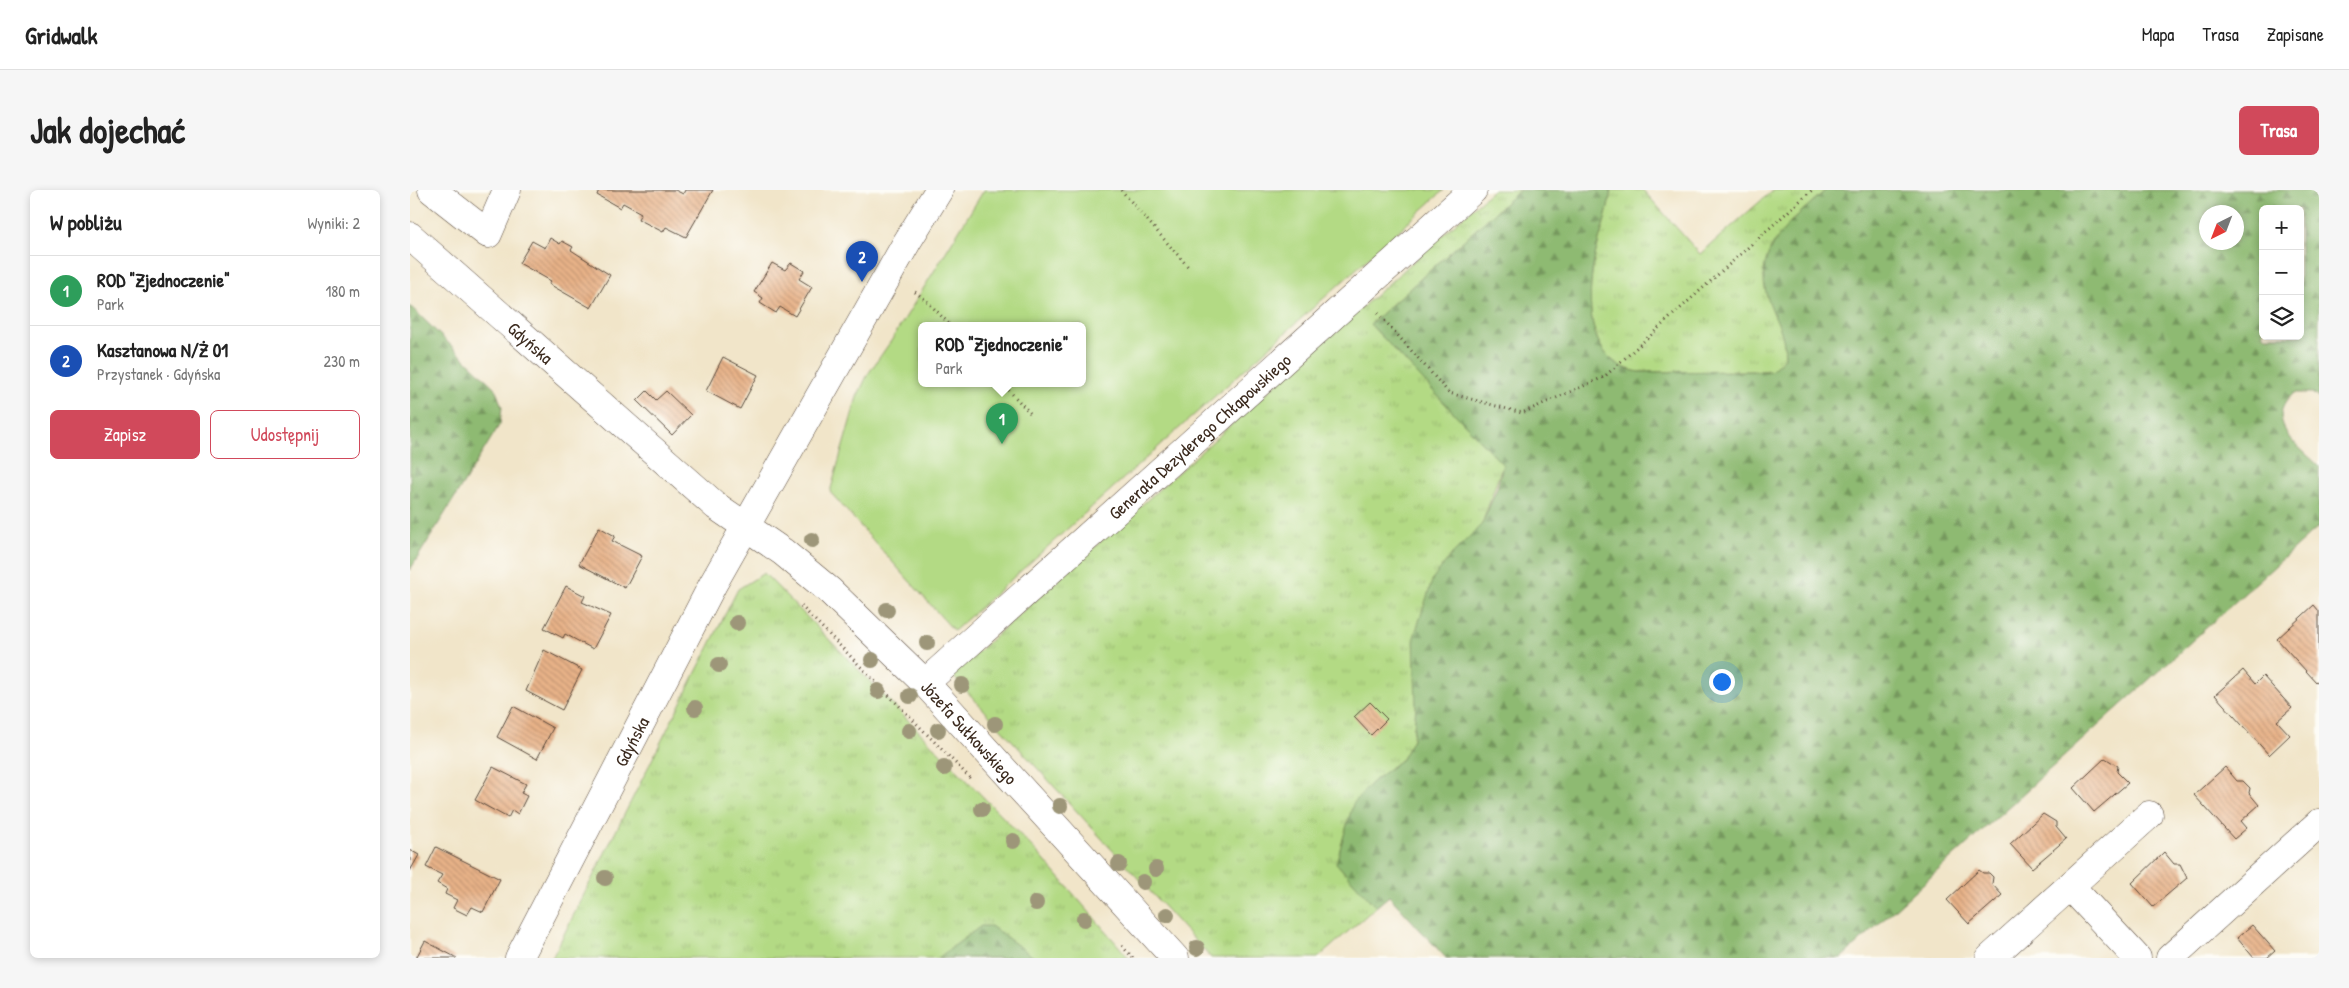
<!DOCTYPE html>
<html lang="pl">
<head>
<meta charset="utf-8">
<style>
  :root { --surface:#fff; --page:#f6f6f6; --text:#222; --muted:#767676; --line:#e0e0e0; --accent:#d1495b }
  body { margin:0; font-family:"Patrick Hand",sans-serif; background:var(--page); color:var(--text) }
  .controls { position:absolute; right:15px; top:15px; display:grid; overflow:hidden; border-radius:8px; box-shadow:0 2px 8px #0003 }
  .controls button { width:45px; height:45px; display:grid; place-items:center; padding:0; border:0; border-bottom:1px solid var(--line); background:var(--surface); color:var(--text); font:25px sans-serif }
  .compass { position:absolute; left:1789px; top:15px; width:45px; height:45px; border-radius:50%; background:var(--surface); box-shadow:0 2px 8px #0003; rotate:222deg }
  .you { position:absolute; left:1311px; top:491px; width:18px; height:18px; margin:-12px; border:4px solid #fff; border-radius:50%; background:#1a73e8; box-shadow:0 0 0 8px #1a73e833 }
  .badge { display:grid; place-items:center; width:32px; height:32px; border-radius:50%; background:var(--accent); color:#fff; font-size:16px; font-weight:700 }
  .pin { position:absolute; translate:-50% -41px; filter:drop-shadow(0 1px 2px #0008) }
  .pin::after { content:''; position:absolute; top:26px; width:18px; height:15px; background:inherit; clip-path:polygon(0 0,100% 0,50% 100%) }
  .popup { position:absolute; left:508px; top:132px; width:168px; height:65px; box-sizing:border-box; display:grid; place-content:center; border-radius:8px; background:var(--surface); filter:drop-shadow(0 1px 4px #0005); font-size:16px; white-space:nowrap; color:var(--muted) }
  .popup b { font-size:19px; color:var(--text) }
  .popup::after { content:''; position:absolute; left:50%; top:100%; margin-left:-10px; border:10px solid transparent; border-top-color:var(--surface) }
  .list { margin:0; padding:0; list-style:none }
  h2 { display:flex; justify-content:space-between; align-items:center; height:65px; margin:0; padding:0 20px; font-size:21px }
  h2 small { font-size:16px; font-weight:400; color:var(--muted) }
  .list li { display:grid; grid-template-columns:32px 1fr auto; gap:15px; align-items:center; box-sizing:border-box; height:70px; padding:0 20px; border-top:1px solid var(--line) }
  .list b { display:block; font-size:19px; white-space:nowrap }
  .list p { margin:0; font-size:16px; white-space:nowrap; color:var(--muted) }
  .list em { font-size:16px; font-style:normal; color:var(--muted) }
  .actions { display:flex; gap:10px; padding:15px 20px }
  .actions a { flex:1; padding:11px 0; border:1px solid var(--accent); border-radius:8px; text-align:center; font-size:18px; color:var(--accent) }
  .actions .main { background:var(--accent); color:#fff }
  .icon { flex:none; width:28px; height:28px; fill:none; stroke:currentColor; stroke-width:2; stroke-linecap:round; stroke-linejoin:round }
  .map { position:relative; flex:none; width:1909px; height:768px; overflow:hidden; border-radius:8px }
  header { display:flex; align-items:center; gap:30px; box-sizing:border-box; height:70px; padding:0 25px; background:var(--surface); border-bottom:1px solid var(--line) }
  header strong { font-size:24px }
  nav { display:flex; gap:28px; margin-inline-start:auto; font-size:18px }
  .intro { display:flex; align-items:center; justify-content:space-between; box-sizing:border-box; height:120px; padding:0 30px }
  h1 { margin:0; font-size:35px }
  .button { padding:12px 22px; border-radius:8px; background:var(--accent); color:#fff; font-size:18px; font-weight:700 }
  main { display:flex; gap:30px; padding:0 30px }
  aside { flex:1; background:var(--surface); border-radius:8px; box-shadow:0 2px 8px #0003 }
  .map>svg:first-child { display:block }
</style>
</head>
<body>
<header>
<strong>Gridwalk</strong>
<nav><a>Mapa</a><a>Trasa</a><a>Zapisane</a></nav>
</header>
<div class="intro"><h1>Jak dojechać</h1><a class="button">Trasa</a></div>
<main>
<aside>
<h2>W pobliżu<small>Wyniki: 2</small></h2>
<ul class="list">
<li><span class="badge" style="background:#2e9e5b">1</span><div><b>ROD &quot;Zjednoczenie&quot;</b><p>Park</p></div><em>180 m</em></li>
<li><span class="badge" style="background:#1a4fb4">2</span><div><b>Kasztanowa N/Ż 01</b><p>Przystanek · Gdyńska</p></div><em>230 m</em></li>
</ul>
<div class="actions"><a class="main">Zapisz</a><a>Udostępnij</a></div>
</aside>
<div class="map">
<svg width="1909" height="768" viewBox="0 0 1909 768">
  <defs>
    <pattern id="grass-tufts" width="24" height="20" patternUnits="userSpaceOnUse" patternTransform="scale(1.25)"><rect width="24" height="20" fill="#b3da84"/><path d="M3 7l-1-3M5 7V3M7 7l1-3M15 17l-1-3M17 17v-4M19 17l1-3" fill="none" stroke="#9bbb72"/></pattern>
    <pattern id="forest-firs" width="22" height="20" patternUnits="userSpaceOnUse" patternTransform="scale(1.25)"><rect width="22" height="20" fill="#8eba72"/><path d="M5 1l3.5 6h-7zM16 11l3.5 6h-7z" fill="#75975d"/></pattern>
    <pattern id="building-back-hatch" width="6" height="6" patternUnits="userSpaceOnUse" patternTransform="scale(1.25)"><rect width="6" height="6" fill="#e8b288"/><path d="M-1 5l2 2M0 0l6 6M5-1l2 2" fill="none" stroke="#bd916f"/></pattern>
  </defs>
  <rect width="100%" height="100%" fill="#fdfcf7"/>
  <filter id="ink" filterUnits="userSpaceOnUse"><feTurbulence type="fractalNoise" baseFrequency=".02" numOctaves="2"/><feDisplacementMap in="SourceGraphic" scale="10" xChannelSelector="R" yChannelSelector="G"/><feConvolveMatrix kernelMatrix="1 2 1 2 8 2 1 2 1" color-interpolation-filters="sRGB"/></filter>
  <filter id="wash" filterUnits="userSpaceOnUse"><feTurbulence type="fractalNoise" baseFrequency=".0096" numOctaves="4" result="noise"/><feDisplacementMap in="SourceGraphic" scale="20" xChannelSelector="R" yChannelSelector="G"/><feGaussianBlur stdDeviation="1.12" result="paint"/><feColorMatrix in="noise" values="0 0 0 0 0 0 0 0 0 0 0 0 0 0 0 0 0 1.4 0 .05"/><feComposite in="paint" operator="in"/></filter>
  <g filter="url(#wash)">
    <rect width="100%" height="100%" fill="#f1e5c9"/>
    <path fill="url(#grass-tufts)" stroke="#778251" d="M 1083,0 L 1110,0 L 960,134 L 1093,274 L 1072,334 L 1042,364 L 1006,517 L 1003,549 L 992,569 L 961,593 L 927,673 L 966,717 L 908,768 L 801,768 L 542,485 Z
      M 1201,0 L 1233,0 L 1290,64 L 1363,0 L 1416,0 L 1379,33 L 1358,107 L 1374,147 L 1375,168 L 1361,181 L 1229,182 C 1181,174 1177,123 1182,83 C 1185,55 1198,28 1201,0 Z
      M 354,383 L 628,663 L 719,768 L 142,768 L 328,399 Z"/>
    <path fill="url(#forest-firs)" stroke="#647248" fill-rule="evenodd" d="M 1110,0 L 1201,0 C 1198,28 1185,55 1182,83 C 1177,123 1181,174 1229,182 L 1361,181 L 1375,168 C 1375,140 1365,131 1357,106 C 1342,58 1384,29 1416,0 L 1909,0 L 1909,208 L 1902,203 L 1884,203 C 1881,206 1876,211 1874,215 C 1861,239 1895,262 1909,276 L 1909,336 L 1431,768 L 1036,768 L 979,706 L 966,717 L 926,673 L 943,614 L 961,593 L 992,569 L 1003,549 L 1006,517 L 1004,447 L 1023,388 L 1042,364 L 1072,334 L 1087,298 L 1093,275 L 960,134 ZM 1853,19 L 1890,19 L 1890,146 L 1853,146 ZM 1826,22 L 1826,52 L 1796,52 L 1796,22 Z
      M 0,116 L 85,198 L 92,217 L 90,234 L 0,380 Z
      M 571,736 L 581,736 L 625,768 L 528,768 Z"/>
    <path fill="#b3da84" stroke="#778251" fill-rule="evenodd" d="M 574,0 L 1034,0 L 544,441 L 420,302 L 447,207 L 458,184 L 481,151 ZM 512,135 L 672,135 L 672,193 L 512,193 Z"/>
    <g id="blocks">
      <path fill="url(#building-back-hatch)" d="M 189,0 L 265,0 L 273,4 L 275,0 L 303,0 L 276,47 L 256,37 L 253,42 L 228,29 L 231,23 L 213,13 L 210,18 L 187,5 Z
        M 140,48 L 150,54 L 152,51 L 163,57 L 161,60 L 200,85 L 181,118 L 139,94 L 141,91 L 109,73 L 122,51 L 135,58 Z
        M 362,73 L 375,80 L 381,73 L 394,81 L 389,89 L 402,97 L 385,126 L 370,117 L 366,123 L 350,113 L 353,108 L 344,102 Z
        M 313,167 L 348,185 L 330,219 L 296,201 Z
        M 237,201 L 246,210 L 256,201 L 281,225 L 262,245 L 227,211 Z
        M 189,337 L 205,346 L 202,351 L 232,366 L 215,398 L 169,374 Z
        M 156,396 L 175,406 L 172,412 L 201,425 L 183,459 L 155,444 L 153,448 L 134,438 Z
        M 1904,415 L 1909,421 L 1909,490 L 1906,492 L 1867,449 Z
        M 134,460 L 172,480 L 152,520 L 116,501 Z
        M 1833,480 L 1845,494 L 1853,486 L 1882,518 L 1867,531 L 1880,545 L 1859,565 L 1805,505 Z
        M 960,512 L 977,529 L 961,545 L 944,527 Z
        M 103,516 L 143,538 L 127,569 L 87,547 Z
        M 1695,568 L 1708,576 L 1707,582 L 1718,593 L 1684,622 L 1663,598 Z
        M 83,577 L 116,594 L 111,603 L 117,606 L 108,624 L 102,620 L 98,628 L 65,610 Z
        M 1815,577 L 1827,591 L 1833,591 L 1840,598 L 1839,603 L 1849,615 L 1831,631 L 1837,638 L 1824,649 L 1784,605 Z
        M 1633,624 L 1646,632 L 1646,637 L 1656,649 L 1622,678 L 1600,654 Z
        M 26,657 L 90,689 L 73,722 L 62,717 L 57,725 L 43,718 L 47,710 L 35,704 L 37,699 L 27,693 L 32,685 L 16,677 Z
        M 0,660 L 9,665 L 0,681 Z
        M 1754,662 L 1764,674 L 1770,674 L 1777,688 L 1743,717 L 1722,693 Z
        M 1569,680 L 1573,683 L 1579,683 L 1583,687 L 1582,694 L 1592,705 L 1559,734 L 1537,710 Z
        M 1842,735 L 1865,761 L 1857,768 L 1844,768 L 1827,748 Z
        M 15,751 L 47,768 L 6,768 Z"/>
    </g>
  </g>
  <g filter="url(#ink)">
    <use href="#blocks" fill-opacity="0" stroke="#564638" stroke-width="1"/>
    <g fill="none" stroke-linecap="round" stroke-linejoin="round">
      <defs>
        <g id="street">
          <path d="M 22,0 L 78,44 L 97,0"/>
          <path id="s1" d="M 0,46 L 306,316 L 373,362 L 420,401 L 515,493 L 765,768"/>
          <path id="s2" d="M 515,493 L 1063,0"/>
          <path d="M 1660,696 L 1727,768"/>
          <path d="M 1580,768 L 1739,625"/>
          <path d="M 1760,768 L 1909,633"/>
        </g>
        <g id="secondary">
          <path id="s3" d="M 109,768 L 303,394 L 497,52 L 529,0"/>
        </g>
      </defs>
      <use href="#street" stroke="#564638" stroke-width="29"/>
      <use href="#secondary" stroke="#564638" stroke-width="29"/>
      <path stroke="#564638" stroke-width="3" stroke-dasharray="1 4" stroke-linecap="butt" d="M 711,0 L 780,79
        M 505,102 L 516,110 L 540,135
        M 968,123 L 1039,203 L 1112,223 L 1194,187 L 1402,0
        M 592,193 L 620,223
        M 391,416 L 562,590
        M 712,756 L 723,768"/>
      <use href="#street" stroke="#fff" stroke-width="28"/>
      <use href="#secondary" stroke="#fff" stroke-width="28"/>
    </g>
    <g fill="#9d9679">
      <circle cx="402" cy="350" r="8"/>
      <circle cx="477" cy="420" r="8"/>
      <circle cx="327" cy="433" r="8"/>
      <circle cx="517" cy="453" r="8"/>
      <circle cx="462" cy="470" r="8"/>
      <circle cx="309" cy="475" r="8"/>
      <circle cx="552" cy="495" r="8"/>
      <circle cx="468" cy="501" r="8"/>
      <circle cx="500" cy="506" r="8"/>
      <circle cx="285" cy="518" r="8"/>
      <circle cx="585" cy="534" r="8"/>
      <circle cx="528" cy="540" r="8"/>
      <circle cx="499" cy="541" r="8"/>
      <circle cx="534" cy="578" r="8"/>
      <circle cx="650" cy="616" r="8"/>
      <circle cx="572" cy="619" r="8"/>
      <circle cx="603" cy="651" r="8"/>
      <circle cx="709" cy="674" r="8"/>
      <circle cx="746" cy="679" r="8"/>
      <circle cx="195" cy="688" r="8"/>
      <circle cx="733" cy="692" r="8"/>
      <circle cx="626" cy="713" r="8"/>
      <circle cx="757" cy="725" r="8"/>
      <circle cx="674" cy="729" r="8"/>
      <circle cx="787" cy="758" r="8"/>
    </g>
  </g>
  <g text-anchor="middle" dominant-baseline="central" stroke-width="4" stroke-linejoin="round" paint-order="stroke">
    <g font-size="18" fill="#3b2a1e" stroke="#fdfcf7">
      <text stroke="none"><textPath href="#s1" startOffset="161">Gdyńska</textPath></text>
      <text stroke="none"><textPath href="#s2" startOffset="369">Generała Dezyderego Chłapowskiego</textPath></text>
      <text stroke="none"><textPath href="#s1" startOffset="749">Józefa Sułkowskiego</textPath></text>
      <text stroke="none"><textPath href="#s3" startOffset="244">Gdyńska</textPath></text>
    </g>
  </g>
</svg>
<div class="controls">
<button>+</button>
<button>−</button>
<button><svg class="icon" aria-label="layers" viewBox="0 0 24 24"><path d="M12 4l9 5-9 5-9-5zM3 14l9 5 9-5"/></svg></button>
</div>
<svg class="compass" viewBox="-18 -18 36 36"><path d="M0-13l5 13h-10z" fill="#e53935"/><path d="M0 13l5-13h-10z" fill="#767676"/></svg>
<div class="you"></div>
<div class="pin badge" style="left:592px;top:254px;background:#2e9e5b">1</div>
<div class="popup"><b>ROD &quot;Zjednoczenie&quot;</b>Park</div>
<div class="pin badge" style="left:452px;top:92px;background:#1a4fb4">2</div>
</div>
</main>
</body>
</html>
